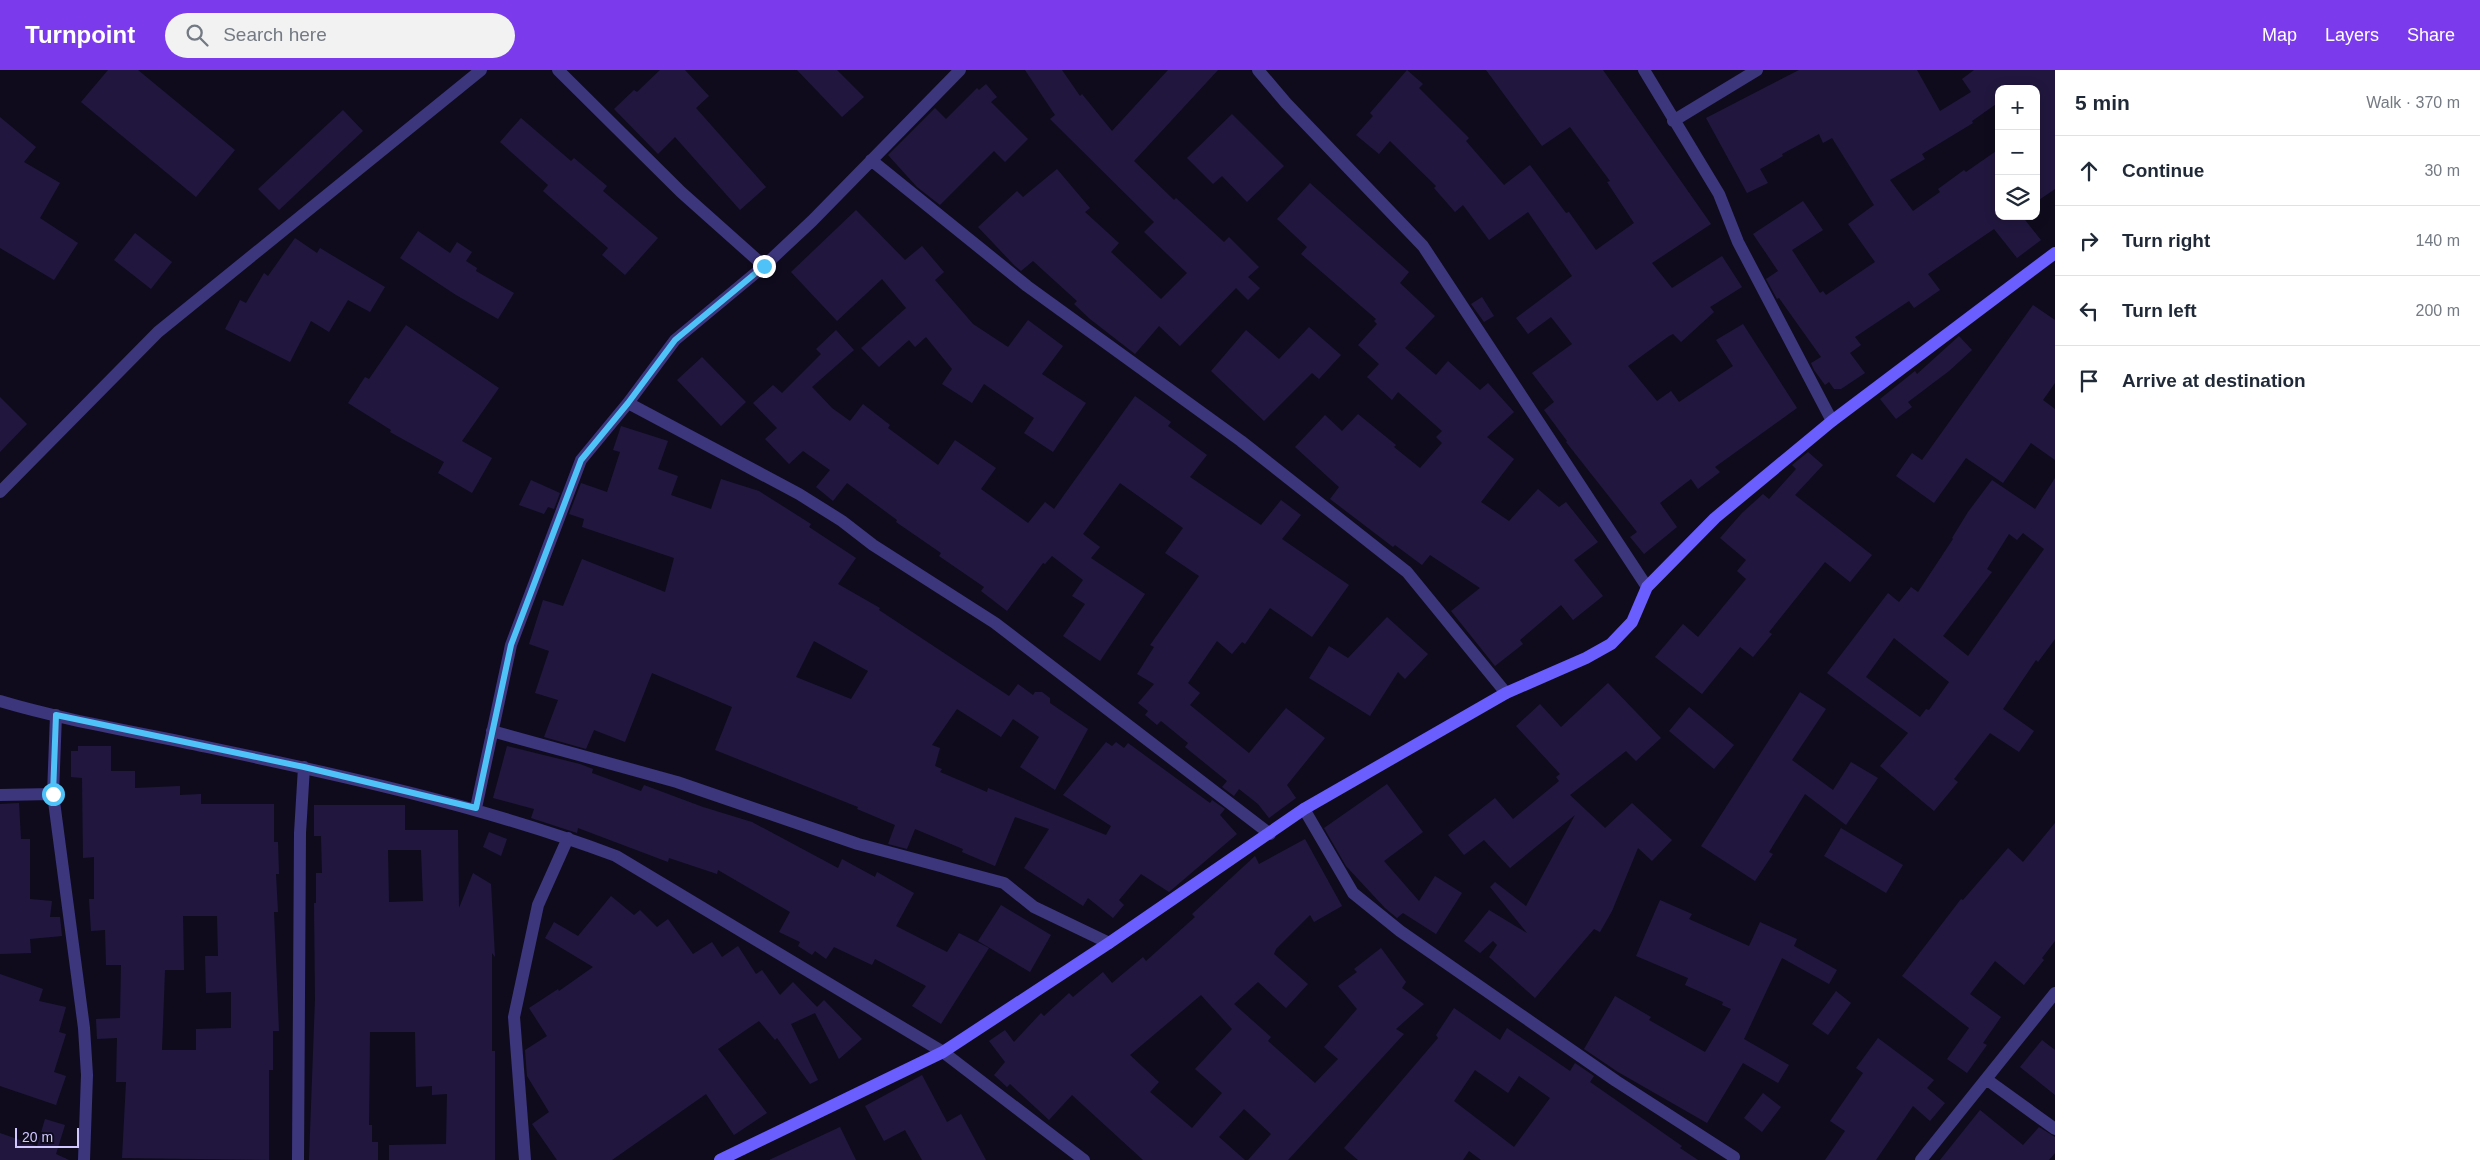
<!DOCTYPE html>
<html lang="en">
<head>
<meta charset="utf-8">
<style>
  :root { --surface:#fff; --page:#f2f2f3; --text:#1f2937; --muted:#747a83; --line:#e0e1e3; --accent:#7c3aed }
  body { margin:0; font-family:Helvetica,sans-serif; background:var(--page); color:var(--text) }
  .controls { position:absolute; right:15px; top:15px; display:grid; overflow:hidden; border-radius:10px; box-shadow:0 2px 12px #0003 }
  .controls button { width:45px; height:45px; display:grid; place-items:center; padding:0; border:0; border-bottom:1px solid var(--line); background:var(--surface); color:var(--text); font:25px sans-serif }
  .scale { position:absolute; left:15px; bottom:12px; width:64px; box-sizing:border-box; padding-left:5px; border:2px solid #d0c7ff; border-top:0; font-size:14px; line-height:18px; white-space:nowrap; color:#d0c7ff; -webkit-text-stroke:4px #0f0b1d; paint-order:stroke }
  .stop { position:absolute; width:15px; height:15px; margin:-11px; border:4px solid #4fc3f7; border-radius:50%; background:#fff }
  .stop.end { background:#4fc3f7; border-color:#fff; box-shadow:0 1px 5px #0008 }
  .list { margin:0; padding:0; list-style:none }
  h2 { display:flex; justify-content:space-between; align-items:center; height:65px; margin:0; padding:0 20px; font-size:21px }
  h2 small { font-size:16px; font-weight:400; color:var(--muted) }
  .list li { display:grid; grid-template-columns:32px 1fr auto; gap:15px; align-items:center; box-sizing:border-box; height:70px; padding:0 20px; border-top:1px solid var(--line) }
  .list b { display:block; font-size:19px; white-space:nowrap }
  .list em { font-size:16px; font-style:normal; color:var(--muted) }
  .icon { flex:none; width:28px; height:28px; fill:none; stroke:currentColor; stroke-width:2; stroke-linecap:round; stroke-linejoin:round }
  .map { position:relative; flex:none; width:2055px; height:1090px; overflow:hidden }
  header { display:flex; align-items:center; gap:30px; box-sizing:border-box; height:70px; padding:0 25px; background:var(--accent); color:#fff }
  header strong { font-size:24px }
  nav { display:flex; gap:28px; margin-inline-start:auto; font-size:18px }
  .search { width:350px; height:45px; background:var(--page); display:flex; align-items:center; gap:12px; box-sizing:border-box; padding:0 18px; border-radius:28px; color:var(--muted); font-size:19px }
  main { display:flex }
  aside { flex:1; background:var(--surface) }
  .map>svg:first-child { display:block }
</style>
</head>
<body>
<header>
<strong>Turnpoint</strong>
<div class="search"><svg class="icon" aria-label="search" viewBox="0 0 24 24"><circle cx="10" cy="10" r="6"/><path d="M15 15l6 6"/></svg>Search here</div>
<nav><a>Map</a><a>Layers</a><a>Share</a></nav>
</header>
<main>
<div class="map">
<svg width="2055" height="1090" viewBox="0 0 2055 1090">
  <rect width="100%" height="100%" fill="#0f0b1d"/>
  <path fill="#21173e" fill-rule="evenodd" d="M 108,0 L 138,0 L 235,80 L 196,127 L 81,32 Z
    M 660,0 L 685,0 L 709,26 L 696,38 L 766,117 L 740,140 L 675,67 L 658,84 L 614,39 L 634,20 L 637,22 Z
    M 797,0 L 837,0 L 864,27 L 842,47 Z
    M 1025,0 L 1062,0 L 1080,26 L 1082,24 L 1112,61 L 1168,0 L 1218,0 L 1134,91 L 1174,130 L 1176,128 L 1224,172 L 1229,167 L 1259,197 L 1248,207 L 1260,218 L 1248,230 L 1236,218 L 1180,276 L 1159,256 L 1135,284 L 1090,249 L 1074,234 L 1077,231 L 1033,191 L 1021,201 L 1014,195 L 978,157 L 1017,121 L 1023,127 L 1057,99 L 1090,138 L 1085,142 L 1119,173 L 1111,182 L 1161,229 L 1187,203 L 1144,162 L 1154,152 L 1050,49 L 1055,45 Z
    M 1407,0 L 1423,14 L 1419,18 L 1469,68 L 1466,71 L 1504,115 L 1530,95 L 1566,143 L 1569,142 L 1596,180 L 1634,153 L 1607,112 L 1610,111 L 1570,57 L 1542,76 L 1486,0 L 1603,0 L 1711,154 L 1652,193 L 1672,218 L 1722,186 L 1742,217 L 1710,237 L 1714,242 L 1681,272 L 1673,264 L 1669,266 L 1628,296 L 1657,331 L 1671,321 L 1679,332 L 1733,296 L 1716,270 L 1743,254 L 1797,338 L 1715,397 L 1720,402 L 1698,419 L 1691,409 L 1660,433 L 1677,457 L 1644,484 L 1630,467 L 1637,462 L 1566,372 L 1567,371 L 1544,340 L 1554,332 L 1532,303 L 1572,274 L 1551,247 L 1528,264 L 1516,248 L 1572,206 L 1528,142 L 1489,170 L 1463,135 L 1455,142 L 1434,118 L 1436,116 L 1390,71 L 1379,84 L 1356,65 L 1373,46 L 1370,43 Z
    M 1799,0 L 1917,0 L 1940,41 L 1971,22 L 1962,9 L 1974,0 L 2055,0 L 2055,119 L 2036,132 L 2036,19 L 1999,19 L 1999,32 L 1972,51 L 1973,53 L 1922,84 L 1925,89 L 1890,110 L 1913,141 L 1940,122 L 1938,119 L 1964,100 L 1966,102 L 1999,79 L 1999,146 L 2022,146 L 2041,170 L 2017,188 L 1994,159 L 1928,204 L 1940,220 L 1914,238 L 1909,231 L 1855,267 L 1861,275 L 1850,283 L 1865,303 L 1841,319 L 1834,319 L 1829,312 L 1825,315 L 1814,300 L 1811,293 L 1821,287 L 1779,228 L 1777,229 L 1766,209 L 1778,201 L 1753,164 L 1803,131 L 1823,160 L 1792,180 L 1820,223 L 1823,221 L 1826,225 L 1875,192 L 1848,154 L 1874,135 L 1832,68 L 1823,73 L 1819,64 L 1782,84 L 1783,86 L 1760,99 L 1768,113 L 1747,123 L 1706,48 Z
    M 986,14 L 997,27 L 991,32 L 1028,69 L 1005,92 L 994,81 L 940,135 L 917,117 L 888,85 L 935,38 L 946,49 L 977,18 L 979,20 Z
    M 343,40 L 363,61 L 279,140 L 258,119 Z
    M 1232,44 L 1284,96 L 1247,132 L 1222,106 L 1213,114 L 1187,88 Z
    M 0,47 L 36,77 L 24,92 L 60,113 L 40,148 L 78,173 L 54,210 L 0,178 Z
    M 521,48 L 571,91 L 574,88 L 607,116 L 603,121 L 658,168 L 625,205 L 602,185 L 608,178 L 543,121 L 548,115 L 500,72 Z
    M 1310,113 L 1409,202 L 1400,213 L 1435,246 L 1405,278 L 1436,305 L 1448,291 L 1480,320 L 1488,313 L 1514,342 L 1487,367 L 1514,389 L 1481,432 L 1509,451 L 1538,419 L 1559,437 L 1566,432 L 1598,472 L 1574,490 L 1603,526 L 1573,550 L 1561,535 L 1520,570 L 1523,574 L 1495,596 L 1451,541 L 1480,518 L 1430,485 L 1422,495 L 1395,475 L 1393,477 L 1330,429 L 1339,417 L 1295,377 L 1325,345 L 1342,361 L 1358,344 L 1396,375 L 1394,377 L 1420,398 L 1442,373 L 1436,367 L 1442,361 L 1398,322 L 1392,330 L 1367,307 L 1379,294 L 1358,275 L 1377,254 L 1374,251 L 1376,249 L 1301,184 L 1307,177 L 1277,149 Z
    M 856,140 L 905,190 L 922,176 L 944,202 L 935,210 L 973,254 L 1008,277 L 1028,250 L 1063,276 L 1042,304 L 1086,333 L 1053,382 L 1024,363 L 1034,348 L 984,314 L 972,333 L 942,314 L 952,299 L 926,267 L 915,277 L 909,270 L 879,297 L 861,278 L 906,238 L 882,209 L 837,251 L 791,202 Z
    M 418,161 L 450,183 L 457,172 L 472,182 L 466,191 L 477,198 L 476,201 L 514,223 L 498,249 L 456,225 L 400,188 Z
    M 135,163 L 172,192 L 151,219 L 114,190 Z
    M 295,168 L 317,183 L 320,178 L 385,217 L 370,242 L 348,230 L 329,262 L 311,251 L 290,292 L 225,259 L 240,230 L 246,233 L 264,203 L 268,206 Z
    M 1482,227 L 1494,246 L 1484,252 L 1471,234 Z
    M 2033,235 L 2055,250 L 2055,313 L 2043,330 L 2055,339 L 2055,390 L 2031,373 L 2003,413 L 1966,388 L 1934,433 L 1896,406 L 1912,383 L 1922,390 Z
    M 406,255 L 499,318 L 462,371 L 492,388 L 472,423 L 438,403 L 444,392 L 390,362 L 391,360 L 348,333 L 365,307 L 369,309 Z
    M 1309,257 L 1341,285 L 1319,309 L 1312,303 L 1264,351 L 1211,301 L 1246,260 L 1279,289 Z
    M 836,260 L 854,280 L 812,317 L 832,338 L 850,351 L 863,334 L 890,355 L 888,358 L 938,395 L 955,370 L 996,398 L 981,419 L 1028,453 L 1045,432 L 1054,439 L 1135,326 L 1171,352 L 1168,356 L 1207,385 L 1190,407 L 1261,455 L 1281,430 L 1301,445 L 1282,469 L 1349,515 L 1312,567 L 1270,538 L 1245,574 L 1242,572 L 1232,584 L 1217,571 L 1188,613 L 1200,623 L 1190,635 L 1249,683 L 1286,638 L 1325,668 L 1287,715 L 1296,728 L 1269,748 L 1258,734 L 1239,719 L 1234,726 L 1222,717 L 1227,711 L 1185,677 L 1188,673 L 1161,651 L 1157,655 L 1145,645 L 1148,641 L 1138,633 L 1154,614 L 1137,604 L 1154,577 L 1150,575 L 1199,506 L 1165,483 L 1183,458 L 1120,413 L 1083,464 L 1100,477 L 1091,488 L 1145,524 L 1100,591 L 1063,566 L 1085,534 L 1072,526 L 1083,510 L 1052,486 L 1045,494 L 1043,493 L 1007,541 L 981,521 L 984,517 L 939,486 L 941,483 L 896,452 L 897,450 L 847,413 L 833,431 L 816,417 L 830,400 L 803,381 L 789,394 L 765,369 L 777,358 L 753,333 L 773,315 L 782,323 L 821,284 L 816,279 Z
    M 1959,266 L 1972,280 L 1949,301 L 1908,332 L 1912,337 L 1896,349 L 1880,329 L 1915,301 L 1917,304 Z
    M 702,287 L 746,332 L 721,356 L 677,310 Z
    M 0,327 L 27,354 L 0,382 Z
    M 621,356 L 668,371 L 658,399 L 678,406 L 671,425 L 711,439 L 721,409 L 759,421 L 811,454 L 809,457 L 856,488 L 838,514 L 880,538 L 879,540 L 1009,626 L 1018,614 L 1033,625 L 1035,622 L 1042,622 L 1050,628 L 1050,633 L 1088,659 L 1055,720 L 1020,697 L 1039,667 L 1013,649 L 1001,667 L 957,639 L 932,675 L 940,678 L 935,696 L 942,699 L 940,702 L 987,722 L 988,718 L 1106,765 L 1111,756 L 1063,725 L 1106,672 L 1112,676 L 1116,672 L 1124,678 L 1128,673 L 1210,733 L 1212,730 L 1225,739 L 1220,745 L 1237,764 L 1169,822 L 1141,804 L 1119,830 L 1124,835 L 1113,848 L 1088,828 L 1083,836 L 1024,798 L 1049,759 L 1015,747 L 995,796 L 962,782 L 963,779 L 915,759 L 907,779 L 888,774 L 895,755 L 857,739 L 858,737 L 715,680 L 732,637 L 652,603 L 625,672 L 594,660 L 586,679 L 544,667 L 558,630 L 535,623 L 549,581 L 529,574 L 543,530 L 563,536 L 582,489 L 665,522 L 674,488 L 582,457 L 584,449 L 569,444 L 581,413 L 607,422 L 620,382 L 613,380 ZM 814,571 L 868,601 L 851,629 L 796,607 Z
    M 1808,382 L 1823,395 L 1795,425 L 1872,485 L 1850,512 L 1825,492 L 1769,562 L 1772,564 L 1753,587 L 1740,577 L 1702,624 L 1655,587 L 1683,554 L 1698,567 L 1746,509 L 1737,501 L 1746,490 L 1720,468 L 1742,443 L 1763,424 L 1769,429 L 1796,399 L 1792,395 Z
    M 2055,408 L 2055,569 L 2038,592 L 2036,590 L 2003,639 L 2034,661 L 2019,682 L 1990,663 L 1954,709 L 1958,712 L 1934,741 L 1880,696 L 1908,663 L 1827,603 L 1888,523 L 1899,532 L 1911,517 L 1918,522 L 1953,469 L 1952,468 L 1968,442 L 1992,410 L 2035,439 ZM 2023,463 L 2044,479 L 1968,586 L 1943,566 L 1992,502 L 1987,499 L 2009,464 L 2017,470 ZM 1894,568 L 1949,612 L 1929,640 L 1926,639 L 1920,647 L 1866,607 Z
    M 531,410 L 560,423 L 554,439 L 548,437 L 544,444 L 519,435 Z
    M 1387,547 L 1428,584 L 1405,609 L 1398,602 L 1370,646 L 1309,608 L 1329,576 L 1348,588 Z
    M 1608,613 L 1661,668 L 1636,691 L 1626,681 L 1570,725 L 1605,758 L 1632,733 L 1672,770 L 1652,791 L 1638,778 L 1612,841 L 1600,862 L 1594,859 L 1535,928 L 1489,887 L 1497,875 L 1493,871 L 1480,883 L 1464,871 L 1489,840 L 1527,863 L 1490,817 L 1495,812 L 1526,836 L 1575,745 L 1510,798 L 1484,770 L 1464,785 L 1448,765 L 1495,728 L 1513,749 L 1559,711 L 1556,707 L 1560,704 L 1516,656 L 1540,634 L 1561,657 Z
    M 1800,622 L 1826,639 L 1792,690 L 1833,720 L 1851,692 L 1878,708 L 1846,755 L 1805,724 L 1769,782 L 1773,784 L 1755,811 L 1701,776 Z
    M 1689,637 L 1734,675 L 1714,699 L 1669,661 Z
    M 78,676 L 111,676 L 111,701 L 135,701 L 135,718 L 180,716 L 180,725 L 201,724 L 201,734 L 274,734 L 274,772 L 278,772 L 279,804 L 276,804 L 278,842 L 274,842 L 279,961 L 273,961 L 273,1000 L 269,1000 L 269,1090 L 122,1088 L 126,1012 L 116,1012 L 117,968 L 97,969 L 96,949 L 120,948 L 121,895 L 106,895 L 105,860 L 91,861 L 89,829 L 94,829 L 94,787 L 83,788 L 82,708 L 71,707 L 71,681 L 78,681 ZM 183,846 L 217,846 L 218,886 L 205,886 L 206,923 L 231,922 L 231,958 L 196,959 L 196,980 L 162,980 L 165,900 L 184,900 Z
    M 507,676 L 580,694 L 593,699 L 592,703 L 641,721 L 644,715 L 703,737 L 752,752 L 838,798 L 842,789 L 875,807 L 877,802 L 914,823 L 896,856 L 947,882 L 959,863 L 989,878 L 941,954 L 912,936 L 926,916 L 875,889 L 872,895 L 834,877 L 826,889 L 815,881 L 812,885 L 798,876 L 800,872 L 779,862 L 790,842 L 718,800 L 717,804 L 669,788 L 668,792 L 578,758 L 577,763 L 531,748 L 534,739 L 493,728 Z
    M 1387,714 L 1423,762 L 1384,791 L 1419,831 L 1435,806 L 1462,823 L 1436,864 L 1403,843 L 1397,848 L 1385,838 L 1346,796 L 1324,758 Z
    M 19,733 L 21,769 L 30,769 L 30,829 L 52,831 L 50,847 L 60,847 L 62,866 L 30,869 L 31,883 L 0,884 L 0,734 Z
    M 314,735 L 405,735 L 405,760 L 458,760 L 459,838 L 473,803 L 491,814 L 495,887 L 492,883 L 492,981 L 495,981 L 495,1090 L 389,1090 L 389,1075 L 446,1074 L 447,1024 L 432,1025 L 432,1016 L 416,1017 L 415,962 L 370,962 L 369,1055 L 372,1055 L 372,1072 L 378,1072 L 378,1090 L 309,1090 L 315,929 L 314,833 L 316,833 L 316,803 L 322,803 L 321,766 L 314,766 ZM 388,780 L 421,780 L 423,831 L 389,832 Z
    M 2055,753 L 2055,871 L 2042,888 L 2044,890 L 2024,915 L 1995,891 L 1970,924 L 2001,947 L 1983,973 L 1987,975 L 1967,1003 L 1947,989 L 1969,958 L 1902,906 L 1961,829 L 1963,830 L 2008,778 L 2023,792 Z
    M 1841,758 L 1903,795 L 1886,823 L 1824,786 Z
    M 489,762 L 507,769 L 501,786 L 483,777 Z
    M 1305,769 L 1342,836 L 1314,852 L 1310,845 L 1276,879 L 1274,884 L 1308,914 L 1286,938 L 1258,912 L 1234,934 L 1271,967 L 1268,971 L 1315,1013 L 1338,989 L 1324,977 L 1357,939 L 1338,916 L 1357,902 L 1354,899 L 1381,878 L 1406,912 L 1402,918 L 1424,934 L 1396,959 L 1404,964 L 1288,1090 L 1248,1090 L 1271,1064 L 1244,1039 L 1219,1067 L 1245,1090 L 1143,1090 L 1072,1025 L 1049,1050 L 1010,1014 L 1007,1017 L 994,1005 L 1005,992 L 989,971 L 1005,960 L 1014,972 L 1041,943 L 1044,946 L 1069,923 L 1073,927 L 1103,902 L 1112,913 L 1143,887 L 1146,891 L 1195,847 L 1192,844 L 1255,786 L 1259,794 ZM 1201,925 L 1232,959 L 1195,999 L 1222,1023 L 1192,1058 L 1150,1022 L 1159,1012 L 1130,985 Z
    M 611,826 L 634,845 L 640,840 L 657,857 L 668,849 L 693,884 L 712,872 L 722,887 L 738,876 L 756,904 L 762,900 L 780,925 L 793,912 L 817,937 L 824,930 L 862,969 L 839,989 L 815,943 L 791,954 L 818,1010 L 810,1014 L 777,968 L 775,970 L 759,951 L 718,979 L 767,1043 L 734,1065 L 706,1024 L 612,1090 L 557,1090 L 532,1054 L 549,1042 L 527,1006 L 525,980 L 547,966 L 529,938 L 558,919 L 559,921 L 593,897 L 545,868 L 554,852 L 578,866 Z
    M 1660,830 L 1692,844 L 1689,849 L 1749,876 L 1760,852 L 1797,869 L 1794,876 L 1837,900 L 1829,914 L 1782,888 L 1744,969 L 1789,995 L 1778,1013 L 1743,993 L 1707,1053 L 1618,1002 L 1584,979 L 1615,926 L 1651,947 L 1649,950 L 1705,982 L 1731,939 L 1722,935 L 1723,932 L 1685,915 L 1688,908 L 1636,886 Z
    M 1001,835 L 1051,865 L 1030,902 L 978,871 Z
    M 0,904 L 43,919 L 39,931 L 66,937 L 59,962 L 66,964 L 54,1002 L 66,1006 L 56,1035 L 0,1016 Z
    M 1836,921 L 1851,933 L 1828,965 L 1812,954 Z
    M 1454,938 L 1500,970 L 1507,958 L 1570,1001 L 1575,993 L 1594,1006 L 1590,1012 L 1682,1076 L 1680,1078 L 1698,1090 L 1481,1090 L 1469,1081 L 1463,1090 L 1358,1090 L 1344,1078 L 1438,968 L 1436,965 ZM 1475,1000 L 1508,1023 L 1519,1006 L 1550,1028 L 1514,1077 L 1454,1031 Z
    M 1878,968 L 1934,1010 L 1927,1018 L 1945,1033 L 1930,1051 L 1913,1036 L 1876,1090 L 1825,1090 L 1845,1061 L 1830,1051 L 1863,1003 L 1856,998 Z
    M 2042,970 L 2055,980 L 2055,1025 L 2020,997 Z
    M 922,1005 L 947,1052 L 961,1044 L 986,1090 L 922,1090 L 905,1060 L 884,1071 L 865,1036 Z
    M 1763,1023 L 1781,1037 L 1762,1062 L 1744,1048 Z
    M 1980,1040 L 2023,1075 L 2039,1057 L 2055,1067 L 2055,1083 L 2049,1090 L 1940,1090 Z
    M 45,1049 L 65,1055 L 56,1084 L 69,1090 L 0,1090 L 0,1063 L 37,1076 Z
    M 840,1057 L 856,1090 L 769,1090 Z"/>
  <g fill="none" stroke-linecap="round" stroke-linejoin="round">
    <path stroke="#3c367c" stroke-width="12" d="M 558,0 L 681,122 L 764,196
      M 1258,0 L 1286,33 L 1423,176 L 1647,517
      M 1644,0 L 1719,124 L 1738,172 L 1832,351
      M 1673,51 L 1757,0
      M 871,90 L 1027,216 L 1241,371 L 1407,502 L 1506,623
      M 628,333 L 799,424 L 842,451 L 873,475 L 995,553 L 1270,764
      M 0,422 L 158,262 L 481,0
      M 0,631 C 67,651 138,662 207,677 C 345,706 483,736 616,786 L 943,982 L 1084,1090
      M 56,645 L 53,724 L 84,958 L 87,1005 L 84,1090
      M 492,661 L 677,712 L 858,774 L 1004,813 L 1034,837 L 1109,873
      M 0,725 L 53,724
      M 476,738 L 511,575 L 581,390 L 628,333 L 675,270 L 764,196 L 812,151 L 960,0
      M 1304,739 L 1353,823 L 1400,861 L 1616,1011 L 1734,1087
      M 1986,1009 L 2055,1059
      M 298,1090 L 300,763 L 304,697
      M 525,1090 L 514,947 L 538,835 L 568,768
      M 1921,1090 L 2055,923"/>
    <path stroke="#6a5eff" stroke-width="12" d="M 720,1090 L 943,982 L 1109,873 L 1304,739 L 1506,623 L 1586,588 L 1611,574 L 1632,552 L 1647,517 L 1715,448 L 1832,351 L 2055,183"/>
  </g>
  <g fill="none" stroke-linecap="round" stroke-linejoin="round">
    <path stroke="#4fc3f7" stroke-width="6" d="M 53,724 L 56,645 L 304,697 L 476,738 L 511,575 L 581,390 L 628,333 L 675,270 L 764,196"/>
  </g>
</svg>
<div class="controls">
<button>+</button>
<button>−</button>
<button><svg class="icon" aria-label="layers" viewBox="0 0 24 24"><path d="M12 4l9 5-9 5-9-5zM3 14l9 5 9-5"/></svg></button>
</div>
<div class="scale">20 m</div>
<div class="stop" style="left:53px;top:724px"></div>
<div class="stop end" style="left:764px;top:196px"></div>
</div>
<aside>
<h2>5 min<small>Walk · 370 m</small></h2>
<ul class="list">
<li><svg class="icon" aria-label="ahead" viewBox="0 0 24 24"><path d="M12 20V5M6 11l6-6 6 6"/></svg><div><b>Continue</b></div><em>30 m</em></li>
<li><svg class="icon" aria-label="right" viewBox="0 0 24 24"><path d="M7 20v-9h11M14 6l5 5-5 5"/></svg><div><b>Turn right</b></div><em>140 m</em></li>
<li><svg class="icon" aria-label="left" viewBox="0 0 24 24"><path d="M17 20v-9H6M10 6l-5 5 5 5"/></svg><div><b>Turn left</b></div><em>200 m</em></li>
<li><svg class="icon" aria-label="arrive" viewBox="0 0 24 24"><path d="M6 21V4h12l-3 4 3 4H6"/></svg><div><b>Arrive at destination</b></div></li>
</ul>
</aside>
</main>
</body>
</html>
